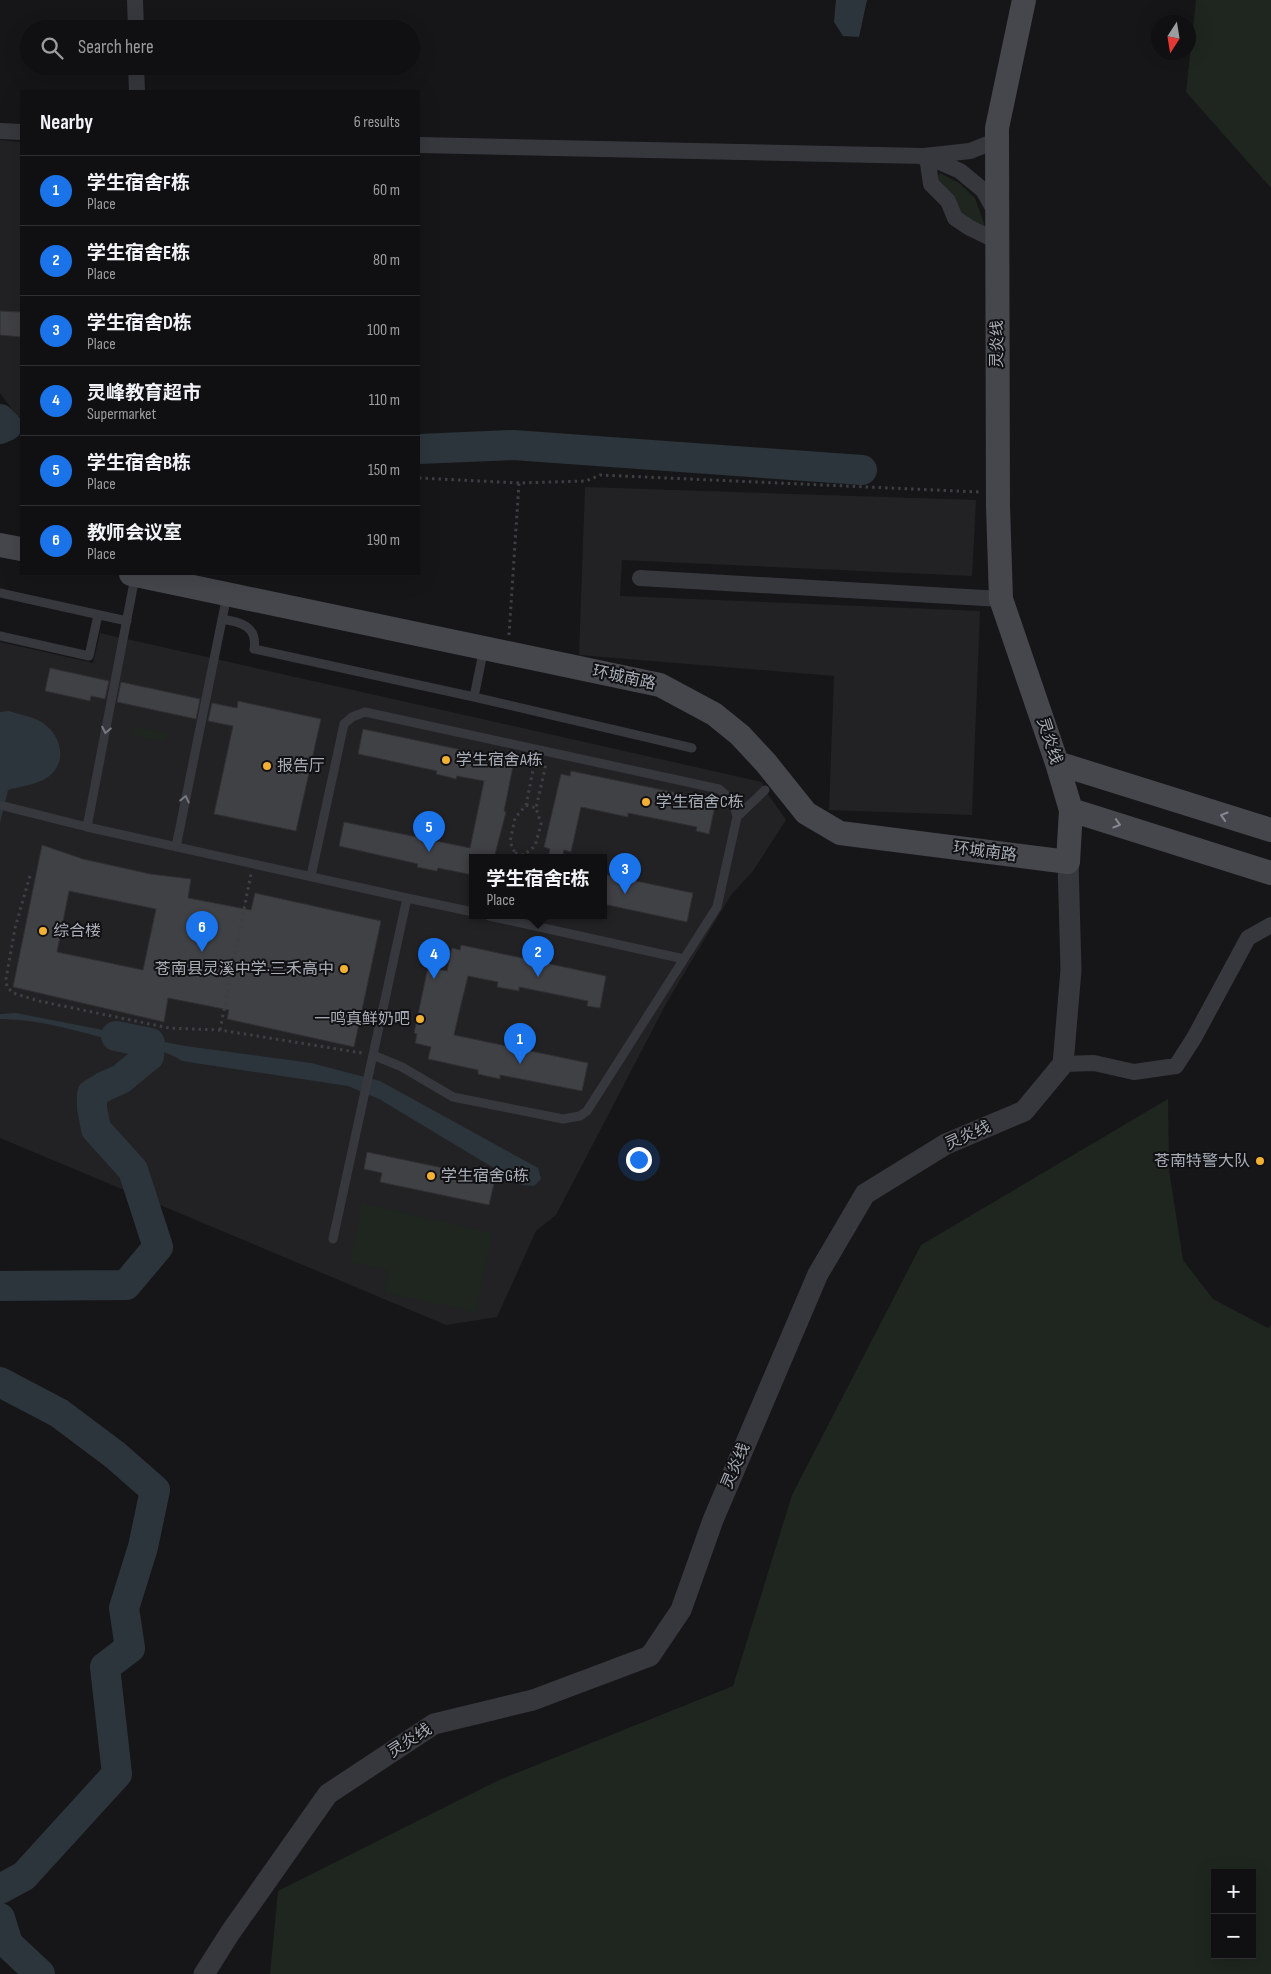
<!DOCTYPE html>
<html lang="en">
<head>
<meta charset="utf-8">
<style>
  :root { --surface:#101012; --page:#1e1e20; --text:#f1f3f6; --muted:#9c9d9f; --line:#303032; --accent:#1a73e8 }
  body { margin:0; font-family:"Sofia Sans Condensed","Noto Sans SC",sans-serif; background:var(--page); color:var(--text) }
  .controls { position:absolute; right:15px; bottom:15px; display:grid; overflow:hidden; border-radius:0px; box-shadow:0 5px 20px #0002 }
  .controls button { width:45px; height:45px; display:grid; place-items:center; padding:0; border:0; border-bottom:1px solid var(--line); background:var(--surface); color:var(--text); font:25px sans-serif }
  .compass { position:absolute; left:1151px; top:15px; width:45px; height:45px; border-radius:50%; background:var(--surface); box-shadow:0 5px 20px #0002; rotate:192deg }
  .you { position:absolute; left:638px; top:1159px; width:18px; height:18px; margin:-12px; border:4px solid #fff; border-radius:50%; background:#1a73e8; box-shadow:0 0 0 8px #1a73e833 }
  .badge { display:grid; place-items:center; width:32px; height:32px; border-radius:50%; background:var(--accent); color:#fff; font-size:16px; font-weight:700 }
  .pin { position:absolute; translate:-50% -41px; filter:drop-shadow(0 1px 2px #0008) }
  .pin::after { content:''; position:absolute; top:26px; width:18px; height:15px; background:inherit; clip-path:polygon(0 0,100% 0,50% 100%) }
  .popup { position:absolute; left:469px; top:854px; width:138px; height:65px; box-sizing:border-box; display:grid; place-content:center; border-radius:0px; background:var(--surface); filter:drop-shadow(0 1px 4px #0005); font-size:16px; white-space:nowrap; color:var(--muted) }
  .popup b { font-size:19px; color:var(--text) }
  .popup::after { content:''; position:absolute; left:50%; top:100%; margin-left:-10px; border:10px solid transparent; border-top-color:var(--surface) }
  .list { margin:0; padding:0; list-style:none }
  h2 { display:flex; justify-content:space-between; align-items:center; height:65px; margin:0; padding:0 20px; font-size:21px }
  h2 small { font-size:16px; font-weight:400; color:var(--muted) }
  .list li { display:grid; grid-template-columns:32px 1fr auto; gap:15px; align-items:center; box-sizing:border-box; height:70px; padding:0 20px; border-top:1px solid var(--line) }
  .list b { display:block; font-size:19px; white-space:nowrap }
  .list p { margin:0; font-size:16px; white-space:nowrap; color:var(--muted) }
  .list em { font-size:16px; font-style:normal; color:var(--muted) }
  .icon { flex:none; width:28px; height:28px; fill:none; stroke:currentColor; stroke-width:2; stroke-linecap:round; stroke-linejoin:round }
  .map { position:relative; flex:none; width:1271px; height:1974px; overflow:hidden }
  .search { position:absolute; background:var(--surface); box-shadow:0 5px 20px #0002; left:20px; top:20px; width:400px; height:55px; display:flex; align-items:center; gap:12px; box-sizing:border-box; padding:0 18px; border-radius:28px; color:var(--muted); font-size:19px }
  .panel { position:absolute; background:var(--surface); box-shadow:0 5px 20px #0002; left:20px; top:90px; width:400px; height:485px; border-radius:0px }
  .map>svg:first-child { display:block }
</style>
</head>
<body>
<div class="map">
<svg width="1271" height="1974" viewBox="0 0 1271 1974">
  <rect width="100%" height="100%" fill="#161618"/>
  <path fill="#222225" fill-rule="evenodd" d="M 0,140 L 21,142 L 21,417 L 17,416 L 0,393 Z
    M 585,487 L 976,500 L 972,576 L 622,560 L 620,596 L 980,611 L 972,815 L 829,810 L 834,676 L 579,655 Z
    M 100,633 L 762,782 L 765,790 L 786,820 L 753,871 L 731,895 L 667,1002 L 556,1215 L 536,1231 L 497,1317 L 446,1325 L 0,1138 L 0,642 L 93,663 ZM 473,858 L 603,858 L 603,916 L 473,916 Z"/>
  <path fill="#1e261f" fill-rule="evenodd" d="M 1196,0 L 1271,0 L 1271,188 L 1186,92 Z
    M 940,173 L 959,183 L 975,198 L 985,226 L 962,220 L 935,180 Z
    M 135,726 L 167,733 L 164,742 L 132,735 Z
    M 1168,1099 L 1169,1170 L 1183,1260 L 1213,1299 L 1268,1328 L 1271,1325 L 1271,1974 L 270,1974 L 278,1891 L 497,1781 L 733,1686 L 792,1495 L 921,1245 ZM 1215,1873 L 1252,1873 L 1252,1955 L 1215,1955 Z
    M 362,1203 L 492,1233 L 476,1312 L 384,1293 L 388,1270 L 350,1262 Z"/>
  <path fill="#2c353c" d="M 836,0 L 867,0 L 859,37 L 843,36 L 834,22 Z
    M 8,711 C 18,714 29,716 38,720 C 60,731 70,761 48,777 C 37,785 21,786 8,790 L 0,823 L 0,712 Z
    M 16,1013 L 185,1046 L 311,1063 L 380,1081 L 538,1168 L 541,1179 L 534,1186 L 522,1185 L 379,1099 L 348,1086 L 182,1061 C 165,1049 146,1049 128,1044 C 86,1034 43,1019 0,1019 L 0,1014 Z"/>
  <g fill="none" stroke-linecap="round" stroke-linejoin="round">
    <path stroke="#2c353c" stroke-width="30" d="M 0,419 L 7,426 L 0,429
      M 419,449 L 513,445 L 862,470
      M 0,1286 L 126,1285 L 158,1247 L 133,1170 L 96,1129 L 92,1108 L 92,1094 L 105,1086 L 121,1079 L 149,1056 L 150,1043 L 116,1036
      M 0,1382 L 59,1413 L 115,1455 L 155,1490 L 143,1547 L 124,1608 L 130,1648 L 105,1667 L 117,1774 L 24,1876 L 0,1889
      M 0,1918 L 8,1944 L 40,1974"/>
  </g>
  <path fill="#404145" stroke="#303034" fill-rule="evenodd" d="M 0,311 L 21,312 L 21,337 L 0,335 Z
    M 50,668 L 109,681 L 105,699 L 91,696 L 90,701 L 45,691 Z
    M 121,682 L 200,699 L 196,719 L 117,702 Z
    M 238,701 L 321,719 L 296,831 L 214,814 L 233,726 L 208,721 L 212,703 L 237,708 Z
    M 363,729 L 514,761 L 504,811 L 506,812 L 494,858 L 473,858 L 473,875 L 438,868 L 437,871 L 417,867 L 418,864 L 339,846 L 344,822 L 470,848 L 484,781 L 457,776 L 456,779 L 436,774 L 437,771 L 358,754 Z
    M 571,771 L 716,801 L 709,834 L 696,831 L 697,827 L 628,813 L 628,817 L 581,807 L 571,852 L 564,850 L 562,858 L 548,858 L 550,849 L 544,847 L 561,774 L 570,776 Z
    M 42,845 L 83,859 L 150,874 L 191,879 L 188,898 L 251,910 L 255,893 L 381,921 L 354,1047 L 227,1019 L 229,1010 L 168,998 L 164,1022 L 13,987 ZM 69,891 L 156,909 L 143,970 L 57,952 Z
    M 603,874 L 693,893 L 687,922 L 603,904 Z
    M 461,945 L 606,976 L 600,1008 L 587,1006 L 588,1001 L 519,987 L 519,991 L 497,987 L 498,982 L 468,976 L 458,1017 L 454,1035 L 588,1063 L 582,1091 L 500,1075 L 500,1079 L 478,1074 L 478,1070 L 428,1059 L 431,1047 L 415,1043 L 417,1034 L 414,1033 L 428,967 L 447,971 L 452,948 L 460,950 Z
    M 367,1152 L 495,1179 L 489,1205 L 380,1182 L 382,1173 L 364,1169 Z"/>
  <g fill="none" stroke-linecap="round" stroke-linejoin="round">
    <path stroke="#3d3f44" stroke-width="3" stroke-dasharray="2.5 4" stroke-linecap="butt" d="M 419,478 L 519,483
      M 509,635 L 519,483 L 586,481 L 600,475 L 979,492
      M 526,805 L 536,808
      M 515,853 L 524,855
      M 513,858 L 515,853 L 510,842 L 515,818 L 526,805 L 535,760
      M 524,858 L 524,855 L 535,846 L 541,824 L 536,808 L 546,764
      M 30,876 L 15,928 L 6,979 L 7,987 L 13,993 L 39,1001 L 169,1028 L 220,1030 L 362,1053
      M 220,1030 L 251,874"/>
    <path stroke="#37383d" stroke-width="9" d="M 0,593 L 127,621
      M 222,619 C 240,622 258,626 254,649 L 474,697 L 692,748
      M 0,636 L 89,656 L 98,615
      M 474,697 L 484,648
      M 0,805 L 87,827 L 407,898 L 333,1239
      M 87,827 L 135,577
      M 176,847 L 227,595
      M 311,876 L 344,724 L 352,717 L 365,712 L 719,789 C 729,797 735,804 737,817
      M 407,898 L 473,912
      M 489,916 L 684,959
      M 373,1055 L 402,1067 L 453,1097 L 563,1119 L 580,1116 L 587,1111 L 717,907 L 737,817 L 765,790"/>
    <path stroke="#37383d" stroke-width="16" d="M 135,0 L 136,29
      M 136,66 L 137,91
      M 0,131 L 21,132
      M 419,145 L 924,156 L 970,151 L 998,140
      M 924,156 L 928,163 L 931,184 L 948,201 L 955,218 L 970,228 L 997,241
      M 926,156 L 960,171 L 983,190 L 996,213
      M 640,578 L 1001,599
      M 1063,1064 L 1094,1063 L 1134,1072 L 1176,1066 L 1194,1038 L 1248,938 L 1271,925"/>
    <path stroke="#37383d" stroke-width="21" d="M 204,1974 L 230,1933 L 328,1794 L 434,1724 L 533,1700 L 650,1656 L 681,1610 L 713,1520 L 818,1274 L 865,1194 L 946,1144 L 1024,1111 L 1063,1064 L 1071,970 L 1068,862"/>
    <path stroke="#45474d" stroke-width="24" d="M 0,545 L 21,549
      M 131,574 L 660,685 L 714,714 L 740,735 L 766,763 L 806,813 L 840,833 L 1068,862 L 1071,810 L 1057,763 L 1001,599 L 998,506 L 997,128 L 1024,0
      M 1057,763 L 1271,830
      M 1071,810 L 1271,873"/>
  </g>
  <defs><path id="oneway-chevron" d="M-2-3.5L2.5 0L-2 3.5" fill="none" stroke-width="1.6" stroke-linecap="round" stroke-linejoin="round" transform="scale(1.25)"/></defs>
  <g stroke="#757881">
    <use href="#oneway-chevron" transform="translate(106 730) rotate(101)"/>
    <use href="#oneway-chevron" transform="translate(185 799) rotate(-78)"/>
  </g>
  <g stroke="#858993">
    <use href="#oneway-chevron" transform="translate(1224 816) rotate(-163)"/>
    <use href="#oneway-chevron" transform="translate(1117 824) rotate(17)"/>
  </g>
  <g fill="#f2b134" stroke="#111113" stroke-width="2">
    <circle cx="446" cy="760" r="5"/>
    <circle cx="267" cy="766" r="5"/>
    <circle cx="646" cy="802" r="5"/>
    <circle cx="43" cy="931" r="5"/>
    <circle cx="344" cy="969" r="5"/>
    <circle cx="420" cy="1019" r="5"/>
    <circle cx="1260" cy="1161" r="5"/>
    <circle cx="431" cy="1176" r="5"/>
  </g>
  <g text-anchor="middle" dominant-baseline="central" stroke-width="4" stroke-linejoin="round" paint-order="stroke">
    <g font-size="16" fill="#a8adb8" stroke="#111113">
      <text transform="translate(997 344) rotate(-90)">灵炎线</text>
      <text transform="translate(624 678) rotate(12)">环城南路</text>
      <text transform="translate(1049 741) rotate(72)">灵炎线</text>
      <text transform="translate(985 852) rotate(7)">环城南路</text>
      <text transform="translate(968 1136) rotate(-24)">灵炎线</text>
      <text transform="translate(736 1466) rotate(-67)">灵炎线</text>
      <text transform="translate(410 1741) rotate(-33)">灵炎线</text>
    </g>
    <g font-size="16" fill="#a8adb8" stroke="#111113" text-anchor="start">
      <text x="456" y="760">学生宿舍A栋</text>
      <text x="277" y="766">报告厅</text>
      <text x="656" y="802">学生宿舍C栋</text>
      <text x="53" y="931">综合楼</text>
      <text x="334" y="969" text-anchor="end">苍南县灵溪中学·三禾高中</text>
      <text x="410" y="1019" text-anchor="end">一鸣真鲜奶吧</text>
      <text x="1250" y="1161" text-anchor="end">苍南特警大队</text>
      <text x="441" y="1176">学生宿舍G栋</text>
    </g>
  </g>
</svg>
<div class="controls">
<button>+</button>
<button>−</button>
</div>
<svg class="compass" viewBox="-18 -18 36 36"><path d="M0-13l5 13h-10z" fill="#e53935"/><path d="M0 13l5-13h-10z" fill="#9c9d9f"/></svg>
<div class="you"></div>
<div class="pin badge" style="left:520px;top:1064px">1</div>
<div class="pin badge" style="left:538px;top:977px">2</div>
<div class="popup"><b>学生宿舍E栋</b>Place</div>
<div class="pin badge" style="left:625px;top:894px">3</div>
<div class="pin badge" style="left:434px;top:979px">4</div>
<div class="pin badge" style="left:429px;top:852px">5</div>
<div class="pin badge" style="left:202px;top:952px">6</div>
<div class="search"><svg class="icon" aria-label="search" viewBox="0 0 24 24"><circle cx="10" cy="10" r="6"/><path d="M15 15l6 6"/></svg>Search here</div>
<section class="panel">
<h2>Nearby<small>6 results</small></h2>
<ul class="list">
<li><span class="badge">1</span><div><b>学生宿舍F栋</b><p>Place</p></div><em>60 m</em></li>
<li><span class="badge">2</span><div><b>学生宿舍E栋</b><p>Place</p></div><em>80 m</em></li>
<li><span class="badge">3</span><div><b>学生宿舍D栋</b><p>Place</p></div><em>100 m</em></li>
<li><span class="badge">4</span><div><b>灵峰教育超市</b><p>Supermarket</p></div><em>110 m</em></li>
<li><span class="badge">5</span><div><b>学生宿舍B栋</b><p>Place</p></div><em>150 m</em></li>
<li><span class="badge">6</span><div><b>教师会议室</b><p>Place</p></div><em>190 m</em></li>
</ul>
</section>
</div>
</body>
</html>
